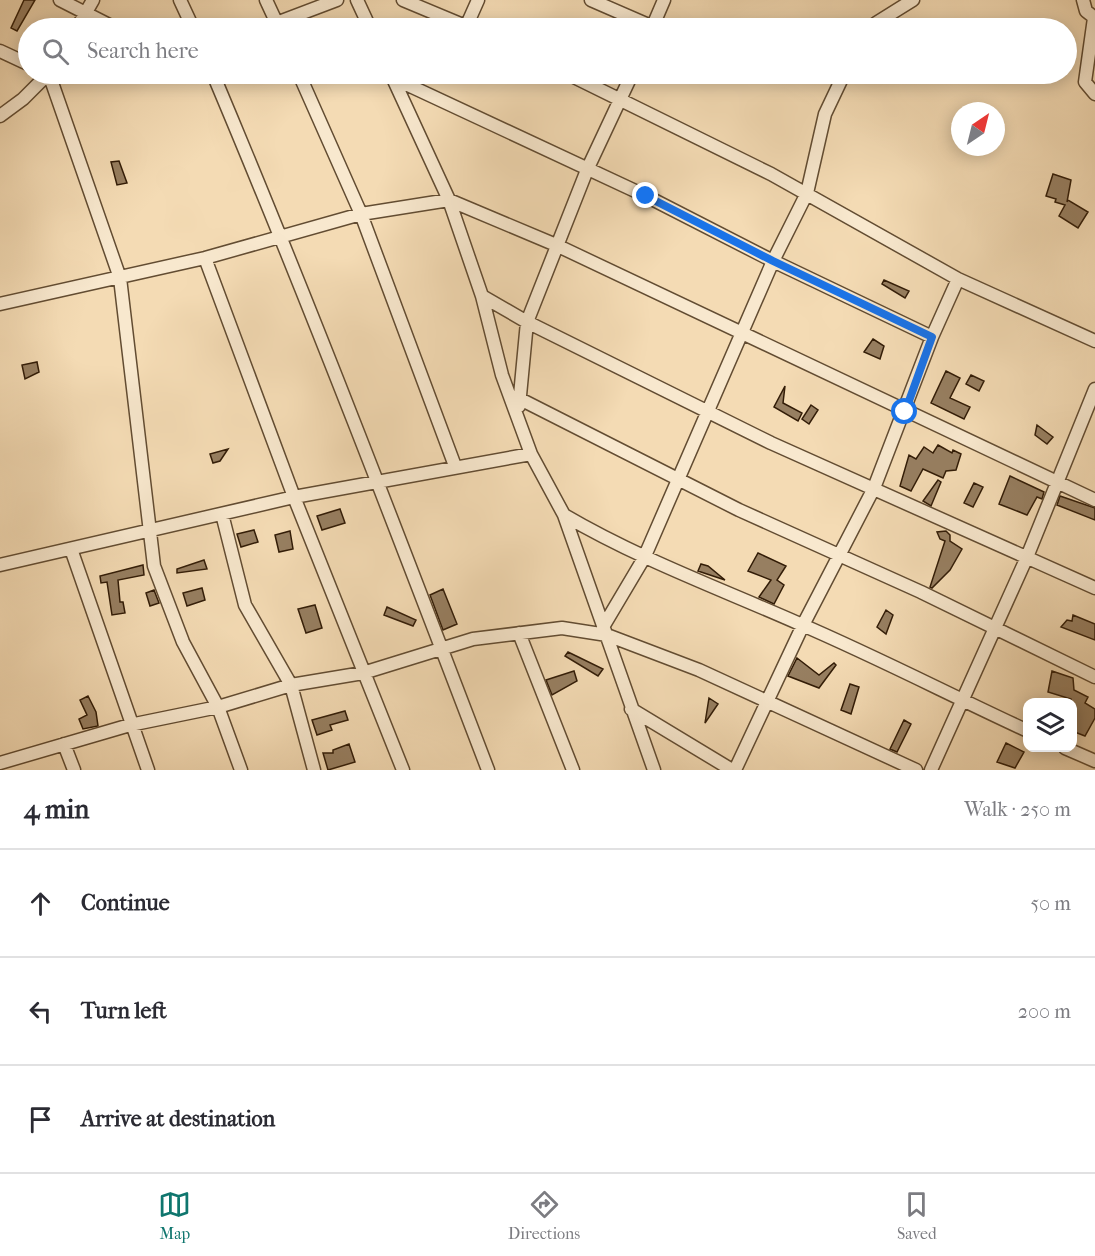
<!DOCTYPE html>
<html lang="en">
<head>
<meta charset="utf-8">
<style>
  :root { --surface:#fff; --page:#f2f2f3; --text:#2b2b33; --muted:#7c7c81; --line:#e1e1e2; --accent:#0f766e }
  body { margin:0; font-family:"IM FELL French Canon",serif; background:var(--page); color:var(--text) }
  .controls { position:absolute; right:18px; bottom:18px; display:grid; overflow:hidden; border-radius:12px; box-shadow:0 3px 15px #0003 }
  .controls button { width:54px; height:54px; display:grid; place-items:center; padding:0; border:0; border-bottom:2px solid var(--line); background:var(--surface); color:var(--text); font:30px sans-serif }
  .compass { position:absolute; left:951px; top:102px; width:54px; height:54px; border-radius:50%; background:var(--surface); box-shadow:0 3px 15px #0003; rotate:35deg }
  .stop { position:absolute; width:18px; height:18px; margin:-14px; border:4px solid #1a73e8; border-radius:50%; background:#fff }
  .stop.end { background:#1a73e8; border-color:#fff; box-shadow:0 2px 6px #0008 }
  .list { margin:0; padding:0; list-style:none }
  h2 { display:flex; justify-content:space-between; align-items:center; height:78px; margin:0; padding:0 24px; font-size:26px }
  h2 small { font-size:20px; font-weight:400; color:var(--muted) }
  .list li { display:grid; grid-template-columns:39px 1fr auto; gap:18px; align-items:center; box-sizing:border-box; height:108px; padding:0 24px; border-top:2px solid var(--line) }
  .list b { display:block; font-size:22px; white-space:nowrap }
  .list em { font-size:20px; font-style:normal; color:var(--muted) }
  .icon { flex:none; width:33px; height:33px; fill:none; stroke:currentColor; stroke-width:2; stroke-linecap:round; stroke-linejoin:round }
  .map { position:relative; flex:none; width:1095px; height:770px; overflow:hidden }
  .search { position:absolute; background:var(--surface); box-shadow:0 3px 15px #0003; left:18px; right:18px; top:18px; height:66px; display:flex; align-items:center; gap:15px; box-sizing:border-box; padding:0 21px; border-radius:33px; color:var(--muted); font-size:22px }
  .sheet { height:402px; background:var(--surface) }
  nav { display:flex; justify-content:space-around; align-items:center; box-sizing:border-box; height:84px; border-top:2px solid var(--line); background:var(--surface); font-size:16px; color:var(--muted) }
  nav a { display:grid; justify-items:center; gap:3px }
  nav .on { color:var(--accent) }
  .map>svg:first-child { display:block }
</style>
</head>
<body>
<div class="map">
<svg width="1095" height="770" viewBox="0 0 1095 770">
  <rect width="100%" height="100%" fill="#f4dbb4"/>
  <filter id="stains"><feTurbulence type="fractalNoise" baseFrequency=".00333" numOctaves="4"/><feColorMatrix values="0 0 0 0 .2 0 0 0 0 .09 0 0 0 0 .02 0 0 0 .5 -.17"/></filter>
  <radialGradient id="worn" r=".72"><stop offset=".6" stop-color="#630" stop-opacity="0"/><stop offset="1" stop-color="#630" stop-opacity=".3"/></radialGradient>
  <path fill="#977f61" stroke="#321c07" stroke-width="1.5" d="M 24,0 L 35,0 L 17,31 L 11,28 Z
    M 119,161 L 127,183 L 117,185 L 111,162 Z
    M 1053,174 L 1071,180 L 1067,202 L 1068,200 L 1088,212 L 1078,228 L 1059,216 L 1065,205 L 1055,202 L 1056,199 L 1046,196 Z
    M 884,280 L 909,291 L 905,298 L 882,284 Z
    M 873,339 L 884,346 L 880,359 L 864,352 Z
    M 37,362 L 39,372 L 25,379 L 22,365 Z
    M 946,371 L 960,378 L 950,398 L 970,407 L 964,419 L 931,403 Z
    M 971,375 L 984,381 L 979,391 L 966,384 Z
    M 785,386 L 783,403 L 802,413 L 798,421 L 774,407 Z
    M 811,405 L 818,410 L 809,424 L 802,419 Z
    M 1037,425 L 1053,437 L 1047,444 L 1035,435 Z
    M 938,445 L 952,453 L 953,450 L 961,454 L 956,470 L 946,471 L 943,478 L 923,469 L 911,491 L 900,486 L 909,455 L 916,459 L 924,447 L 933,453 Z
    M 228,449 L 220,461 L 213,463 L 210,454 Z
    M 1010,476 L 1044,492 L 1042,499 L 1037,497 L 1027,515 L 999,504 Z
    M 938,480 L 941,482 L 931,506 L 923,501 Z
    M 974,483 L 983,487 L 973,507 L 964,503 Z
    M 1060,496 L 1095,508 L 1095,520 L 1057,505 Z
    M 340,509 L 345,523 L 322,530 L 317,516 Z
    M 254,530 L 258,542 L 241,547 L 237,534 Z
    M 290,531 L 293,549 L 279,552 L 275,535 Z
    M 946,531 L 950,535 L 950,541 L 962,549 L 950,570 L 932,588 L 930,587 L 945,541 L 940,539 L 937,532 Z
    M 758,553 L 786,566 L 777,580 L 784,585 L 774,604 L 759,597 L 771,580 L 748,571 Z
    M 204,560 L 207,569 L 177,573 L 177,569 Z
    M 701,564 L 708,566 L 725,580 L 698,571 Z
    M 143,565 L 144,575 L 118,580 L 120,602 L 123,602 L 125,613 L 112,615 L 107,582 L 101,583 L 100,576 Z
    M 202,588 L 205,600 L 187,606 L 183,593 Z
    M 443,589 L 457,624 L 443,630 L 430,595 Z
    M 154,590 L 159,603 L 150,606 L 146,593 Z
    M 315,605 L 322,628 L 306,633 L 298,609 Z
    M 387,607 L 416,620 L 413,626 L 384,615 Z
    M 886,610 L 893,615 L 886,634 L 877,627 Z
    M 1073,615 L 1095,624 L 1095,640 L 1061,627 L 1067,620 L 1072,621 Z
    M 568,652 L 603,669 L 598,676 L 565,656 Z
    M 797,658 L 819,675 L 834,663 L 836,665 L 819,688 L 788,676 Z
    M 574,671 L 577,681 L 552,695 L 546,680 Z
    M 1052,671 L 1073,678 L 1074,690 L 1088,697 L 1085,703 L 1095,709 L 1095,718 L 1085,736 L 1072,731 L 1071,699 L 1048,692 Z
    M 850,684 L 859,687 L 851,714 L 841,710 Z
    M 88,696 L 96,712 L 98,726 L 83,729 L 79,719 L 87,715 L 80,700 Z
    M 709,698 L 718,704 L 705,723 Z
    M 345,711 L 348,720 L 330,725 L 332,730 L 317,735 L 312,720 Z
    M 904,720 L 911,724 L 897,752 L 890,749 Z
    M 1006,743 L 1024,752 L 1015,768 L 997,762 Z
    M 349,744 L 355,762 L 328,770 L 323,753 L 333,753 L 333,750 Z"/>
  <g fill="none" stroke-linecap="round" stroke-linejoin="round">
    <defs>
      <path id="minor" d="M 60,0 L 115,28
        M 180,0 L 193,28
        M 266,0 L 279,28
        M 357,0 L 370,28
        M 403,0 L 470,28
        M 591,0 L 653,27
        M 1083,0 L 1086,11 L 1095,18
        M 1094,18 L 1085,82 L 1095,94
        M 466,27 L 478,0
        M 77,28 L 93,0
        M 263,28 L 337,0
        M 652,28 L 664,0
        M 872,28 L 876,23 L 913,0
        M 0,51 L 28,64
        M 49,74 L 120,278 L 154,566 L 183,642 L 218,707 L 241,770
        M 213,74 C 310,304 399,537 488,770
        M 299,74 L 361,214 L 455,466
        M 391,74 L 449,200 L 482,296 L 502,375 L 531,454 L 564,515 L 654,770
        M 568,74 L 771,174 L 958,279 L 1095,341
        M 393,78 L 646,196 L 773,261 L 932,337
        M 0,116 L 23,99 L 48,74
        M 205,258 L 294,497 L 403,770
        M 482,296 L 527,322 L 771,443 L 1095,588
        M 0,304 L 205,258 L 361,214 L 449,200 L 556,245 L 1095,500
        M 520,399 L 739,510 L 921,592 L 1095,677
        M 519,406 L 527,322 L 587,170 L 632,74
        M 222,514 L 245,605 L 291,685 L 314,770
        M 564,515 C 639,559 721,589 800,624 C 877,657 952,696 1028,731
        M 71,549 L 148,770
        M 0,565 L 294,497 L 531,454
        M 603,627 L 644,558 L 773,261 L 807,193 L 825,114 L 844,74
        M 519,633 L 573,770
        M 631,709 L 732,770
        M 64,744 L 74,770
        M 1065,748 L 1095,761
        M 0,763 L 130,725 L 218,707 L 291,685 L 363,673 L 473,639 L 562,628 L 607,635 L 699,670 L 916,770
        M 735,770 L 803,625 L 874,488 L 932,337 L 958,279
        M 931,770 L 1027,557 L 1095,389"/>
    </defs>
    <use href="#minor" stroke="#624c32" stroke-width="15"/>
    <use href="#minor" stroke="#f8e8ce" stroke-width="12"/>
  </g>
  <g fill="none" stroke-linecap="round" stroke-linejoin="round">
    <path stroke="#1a73e8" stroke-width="8" d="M 646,196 L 773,261 L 932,337 L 905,412"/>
  </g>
  <rect width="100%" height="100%" filter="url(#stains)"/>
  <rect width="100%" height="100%" fill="url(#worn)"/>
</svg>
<div class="controls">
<button><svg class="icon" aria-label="layers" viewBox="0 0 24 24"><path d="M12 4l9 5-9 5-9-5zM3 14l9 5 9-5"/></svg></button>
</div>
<svg class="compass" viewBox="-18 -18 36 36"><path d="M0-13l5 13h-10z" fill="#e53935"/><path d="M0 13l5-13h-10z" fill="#7c7c81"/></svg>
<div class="stop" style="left:905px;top:412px"></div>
<div class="stop end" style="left:646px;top:196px"></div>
<div class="search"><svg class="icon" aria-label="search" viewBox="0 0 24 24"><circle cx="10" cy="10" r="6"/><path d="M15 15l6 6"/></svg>Search here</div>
</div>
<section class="sheet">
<h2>4 min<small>Walk · 250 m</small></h2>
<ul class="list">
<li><svg class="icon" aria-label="ahead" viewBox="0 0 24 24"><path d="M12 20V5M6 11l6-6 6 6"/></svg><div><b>Continue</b></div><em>50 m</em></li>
<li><svg class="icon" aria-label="left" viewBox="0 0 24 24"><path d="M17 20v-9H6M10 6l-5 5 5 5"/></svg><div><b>Turn left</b></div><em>200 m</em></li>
<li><svg class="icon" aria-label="arrive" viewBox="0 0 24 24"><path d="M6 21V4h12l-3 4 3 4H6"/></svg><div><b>Arrive at destination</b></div></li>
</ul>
</section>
<nav>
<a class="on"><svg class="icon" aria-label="map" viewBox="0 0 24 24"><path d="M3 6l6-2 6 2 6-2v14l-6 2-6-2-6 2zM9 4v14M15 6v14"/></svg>Map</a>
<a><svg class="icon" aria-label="directions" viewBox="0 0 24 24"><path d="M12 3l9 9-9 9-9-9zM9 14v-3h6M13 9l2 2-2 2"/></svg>Directions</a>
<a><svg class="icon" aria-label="saved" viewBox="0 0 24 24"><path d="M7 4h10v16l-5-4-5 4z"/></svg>Saved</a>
</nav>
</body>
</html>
